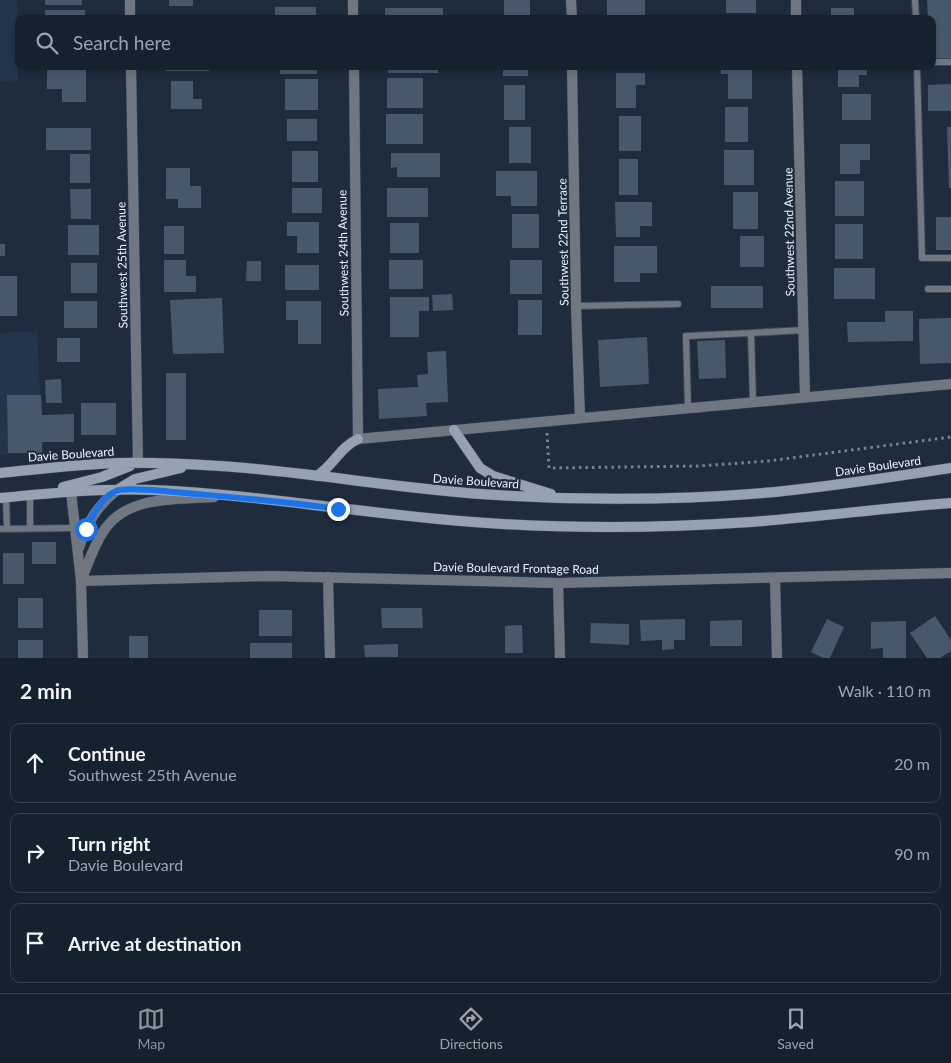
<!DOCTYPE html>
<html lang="en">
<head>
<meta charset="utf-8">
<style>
  :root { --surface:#16212e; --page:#232e3a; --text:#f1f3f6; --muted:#9ea3aa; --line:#353e4a; --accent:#8c9099 }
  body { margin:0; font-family:Lato,sans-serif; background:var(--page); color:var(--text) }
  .stop { position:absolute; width:15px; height:15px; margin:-11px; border:4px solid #1a73e8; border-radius:50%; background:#fff }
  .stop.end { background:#1a73e8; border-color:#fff; box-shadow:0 1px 5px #0008 }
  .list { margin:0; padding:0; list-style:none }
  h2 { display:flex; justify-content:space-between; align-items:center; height:65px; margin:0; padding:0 20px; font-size:21px }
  h2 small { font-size:16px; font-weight:400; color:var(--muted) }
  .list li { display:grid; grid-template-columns:32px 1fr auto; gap:15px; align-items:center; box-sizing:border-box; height:80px; margin:0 10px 10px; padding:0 10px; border:1px solid var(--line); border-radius:10px }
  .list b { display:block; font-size:19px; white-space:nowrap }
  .list p { margin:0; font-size:16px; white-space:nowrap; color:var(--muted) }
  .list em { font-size:16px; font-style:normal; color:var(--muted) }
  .icon { flex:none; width:28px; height:28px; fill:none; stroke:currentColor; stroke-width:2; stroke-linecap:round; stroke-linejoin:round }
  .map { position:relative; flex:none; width:951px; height:658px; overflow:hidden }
  .search { position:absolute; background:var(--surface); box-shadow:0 2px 8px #0003; left:15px; right:15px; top:15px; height:55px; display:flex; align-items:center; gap:12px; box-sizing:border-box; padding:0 18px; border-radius:10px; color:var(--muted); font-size:19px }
  .sheet { height:335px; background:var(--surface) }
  nav { display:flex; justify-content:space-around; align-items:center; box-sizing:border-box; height:70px; border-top:1px solid var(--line); background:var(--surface); font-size:14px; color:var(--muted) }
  nav a { display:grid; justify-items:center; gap:2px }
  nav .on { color:var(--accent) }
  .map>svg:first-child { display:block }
</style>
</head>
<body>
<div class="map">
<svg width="951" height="658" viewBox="0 0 951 658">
  <rect width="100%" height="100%" fill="#1e2c3d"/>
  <path fill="#23354b" d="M 0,0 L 17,0 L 18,81 L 0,82 Z
    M 37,331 L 43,452 L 0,455 L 0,333 Z"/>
  <path fill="#48586b" d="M 45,0 L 82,0 L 82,5 L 45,5 Z
    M 169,0 L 193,0 L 193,6 L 169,6 Z
    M 504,0 L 530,0 L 530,19 L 504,19 Z
    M 607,0 L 645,0 L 645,19 L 607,19 Z
    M 726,0 L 756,0 L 756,13 L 726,13 Z
    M 927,0 L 951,0 L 951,58 L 932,58 L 932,19 L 928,19 Z
    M 275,7 L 316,7 L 316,19 L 275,19 Z
    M 385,8 L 443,8 L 443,19 L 385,19 Z
    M 831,8 L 854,8 L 854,19 L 831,19 Z
    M 45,10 L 85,10 L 85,19 L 45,19 Z
    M 47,66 L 86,66 L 86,102 L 62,102 L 62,89 L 47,89 Z
    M 166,66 L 209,66 L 209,71 L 166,71 Z
    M 280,66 L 317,66 L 317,74 L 280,74 Z
    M 388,66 L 438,66 L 438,73 L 388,73 Z
    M 503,66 L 528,66 L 528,76 L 503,76 Z
    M 721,66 L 752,66 L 752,99 L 728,99 L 728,74 L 721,74 Z
    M 838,66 L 867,66 L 867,75 L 859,75 L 859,87 L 838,87 Z
    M 616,73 L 645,73 L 645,85 L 636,85 L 636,108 L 616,108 Z
    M 387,78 L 423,78 L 423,108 L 387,108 Z
    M 285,79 L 318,79 L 318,110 L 285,110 Z
    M 171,81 L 193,81 L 193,99 L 202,99 L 202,109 L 171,109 Z
    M 951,84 L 951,111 L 928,111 L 928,85 Z
    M 504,85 L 525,85 L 525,120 L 504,120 Z
    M 842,94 L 871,94 L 871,120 L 842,120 Z
    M 725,107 L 748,107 L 748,142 L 725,142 Z
    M 386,114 L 423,114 L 423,144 L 386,144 Z
    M 619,116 L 641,116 L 641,151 L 619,151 Z
    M 287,119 L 317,119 L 317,141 L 287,141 Z
    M 509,127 L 531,127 L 531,163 L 509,163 Z
    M 947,127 L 951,127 L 951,188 L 949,188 Z
    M 46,128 L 91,128 L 91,150 L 46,150 Z
    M 840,144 L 870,144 L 870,160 L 860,160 L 860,174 L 840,174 Z
    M 724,150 L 754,150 L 754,185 L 724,185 Z
    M 292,151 L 318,151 L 318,182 L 292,182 Z
    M 391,153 L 440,153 L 440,177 L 397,177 L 397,167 L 391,168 Z
    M 70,154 L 90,154 L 90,183 L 70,183 Z
    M 619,159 L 638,159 L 638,195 L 619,195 Z
    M 166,168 L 190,168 L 190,186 L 201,186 L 201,208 L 178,208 L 178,199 L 166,199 Z
    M 496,171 L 537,171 L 537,206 L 511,206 L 511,196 L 496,196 Z
    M 835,181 L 864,181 L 864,216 L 835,216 Z
    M 292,188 L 322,188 L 322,213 L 292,213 Z
    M 387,188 L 428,188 L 428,217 L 387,217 Z
    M 70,189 L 91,189 L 91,219 L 71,219 Z
    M 733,192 L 758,192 L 758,229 L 733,229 Z
    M 615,202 L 652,202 L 652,226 L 640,226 L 640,237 L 616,237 Z
    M 512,214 L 539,214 L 539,248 L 512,248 Z
    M 936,217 L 951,217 L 951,250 L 936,250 Z
    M 287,222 L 319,222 L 319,253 L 297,253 L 297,236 L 287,236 Z
    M 390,223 L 419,223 L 419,253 L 390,253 Z
    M 835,224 L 863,224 L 863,259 L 835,259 Z
    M 68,225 L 99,225 L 99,255 L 68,255 Z
    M 164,226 L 184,226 L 184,254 L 164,254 Z
    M 740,236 L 764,236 L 764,267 L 740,267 Z
    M 0,244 L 5,244 L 5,256 L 0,256 Z
    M 614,246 L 657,246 L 657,273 L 640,273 L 640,282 L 614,282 Z
    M 164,260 L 186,260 L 186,276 L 196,276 L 196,292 L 164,292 Z
    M 389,260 L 423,260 L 423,289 L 389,289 Z
    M 510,260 L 542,260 L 542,294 L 510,294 Z
    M 247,261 L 261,261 L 261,281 L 246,281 Z
    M 71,263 L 97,263 L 97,293 L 71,293 Z
    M 285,265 L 319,265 L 319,290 L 285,290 Z
    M 834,268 L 875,268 L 875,299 L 834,299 Z
    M 0,276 L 17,276 L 17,316 L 0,316 Z
    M 711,286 L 763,286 L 763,308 L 711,308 Z
    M 452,294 L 453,310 L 433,311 L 432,295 Z
    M 390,297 L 429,297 L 429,311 L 419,311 L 419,337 L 390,337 Z
    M 222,298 L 224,353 L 173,354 L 170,300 Z
    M 518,300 L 542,300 L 542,335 L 518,335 Z
    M 64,301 L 97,301 L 97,328 L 64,328 Z
    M 286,301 L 321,301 L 321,344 L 298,344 L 298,320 L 286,320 Z
    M 885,311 L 913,311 L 913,341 L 848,342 L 847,322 L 885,322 Z
    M 951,318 L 951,363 L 920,364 L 919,319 Z
    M 647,337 L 649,384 L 600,387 L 598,340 Z
    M 57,338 L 80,338 L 80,362 L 57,362 Z
    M 725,340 L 726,378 L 699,379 L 697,341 Z
    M 446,351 L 448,402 L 426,403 L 427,416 L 379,419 L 378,389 L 418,387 L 417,375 L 428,374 L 427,352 Z
    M 166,373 L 186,373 L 186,440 L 166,440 Z
    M 61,379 L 62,403 L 46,403 L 45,380 Z
    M 7,395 L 41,395 L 42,415 L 74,414 L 74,442 L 42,442 L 42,453 L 8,453 Z
    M 81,403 L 116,403 L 116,435 L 81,435 Z
    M 32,542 L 56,542 L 56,564 L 32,564 Z
    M 3,553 L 24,553 L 24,584 L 3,584 Z
    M 18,598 L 43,598 L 43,628 L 18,628 Z
    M 381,608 L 422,608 L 423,628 L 382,628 Z
    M 259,610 L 292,610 L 292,636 L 259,636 Z
    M 935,616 L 951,640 L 951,651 L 940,658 L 927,658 L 910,633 Z
    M 685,619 L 685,640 L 674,640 L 674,649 L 662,650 L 662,640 L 641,641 L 640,620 Z
    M 827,619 L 844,627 L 830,658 L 823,658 L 811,652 Z
    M 742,620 L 742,646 L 710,646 L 710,621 Z
    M 906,621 L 906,658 L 883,658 L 883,648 L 871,649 L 871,622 Z
    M 591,623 L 629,624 L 629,645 L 590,643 Z
    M 522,625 L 523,653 L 505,653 L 505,626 Z
    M 129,636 L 148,636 L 148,658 L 129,658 Z
    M 18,640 L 43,640 L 43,658 L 18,658 Z
    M 250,643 L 292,643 L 292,658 L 250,658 Z
    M 398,644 L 398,657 L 365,657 L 364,645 Z"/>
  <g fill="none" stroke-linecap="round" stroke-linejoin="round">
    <defs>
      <path id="lane" d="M 915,0 L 916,19
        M 932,62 L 951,62
        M 917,66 L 922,258 L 951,258
        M 928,289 L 951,289
        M 576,306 L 678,304
        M 753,402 L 751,333 L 804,330
        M 688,408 L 686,336 L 751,333
        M 30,495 L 30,528
        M 6,497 L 7,529
        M 0,529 L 75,528"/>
      <path id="street" d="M 130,0 L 130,19
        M 353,0 L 353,19
        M 571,0 L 572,19
        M 796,0 L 796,19
        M 131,66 L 138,463
        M 354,66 L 358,439 L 951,384
        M 572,66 L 576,306 L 580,418
        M 797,66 L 805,397
        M 71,492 L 81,581 L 83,658
        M 79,548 C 86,524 97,506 117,490
        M 328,577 L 330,658
        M 775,578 L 777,658
        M 81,581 L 269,576 L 558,583 L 951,573
        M 81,581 C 88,564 94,544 105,529 C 129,495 177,500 214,497
        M 558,583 L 560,658"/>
      <path id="secondary" d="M 454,430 L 480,468 L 493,476 L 551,494
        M 0,473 C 40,469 80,464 120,463 C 153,462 187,464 220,466 C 313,472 404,490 497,495 C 590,501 683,500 775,492 C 834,486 893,477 951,468
        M 317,476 C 334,465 340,447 358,439
        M 63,487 L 102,477 L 130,466
        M 117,490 L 135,479 L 181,468
        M 0,498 C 51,493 102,488 153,490 C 265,495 375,516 487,523 C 575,529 663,528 751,522 C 817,517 884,508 951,503"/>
    </defs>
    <use href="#lane" stroke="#3b4858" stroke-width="8"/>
    <use href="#street" stroke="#3b4858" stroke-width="11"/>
    <use href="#secondary" stroke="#3b4858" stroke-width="11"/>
    <path stroke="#778392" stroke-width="3" stroke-dasharray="2.5 4" stroke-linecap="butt" d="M 547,433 L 549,468 L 699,466 L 768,461 L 951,437"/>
    <use href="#lane" stroke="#707780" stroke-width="6"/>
    <use href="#street" stroke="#707780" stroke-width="10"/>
    <use href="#secondary" stroke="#96a2b1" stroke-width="10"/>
  </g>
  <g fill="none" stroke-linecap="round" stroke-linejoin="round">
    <path stroke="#1a73e8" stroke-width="6" d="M 86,529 C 92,515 102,497 116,491 C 125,487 163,491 174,492 C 229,497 284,501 338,509"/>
  </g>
  <g text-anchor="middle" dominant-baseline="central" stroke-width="4.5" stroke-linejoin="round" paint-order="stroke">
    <g font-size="12" fill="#eaf3ff" stroke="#1e2c3d">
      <text transform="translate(789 232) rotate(-91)">Southwest 22nd Avenue</text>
      <text transform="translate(563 242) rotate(-91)">Southwest 22nd Terrace</text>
      <text transform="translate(343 253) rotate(-91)">Southwest 24th Avenue</text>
      <text transform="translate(122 265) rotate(-91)">Southwest 25th Avenue</text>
      <text transform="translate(71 454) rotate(-4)">Davie Boulevard</text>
      <text transform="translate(878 466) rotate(-8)">Davie Boulevard</text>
      <text transform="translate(476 481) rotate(4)">Davie Boulevard</text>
      <text transform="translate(516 568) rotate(1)">Davie Boulevard Frontage Road</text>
    </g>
  </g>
</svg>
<div class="stop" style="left:86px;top:529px"></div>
<div class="stop end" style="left:338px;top:509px"></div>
<div class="search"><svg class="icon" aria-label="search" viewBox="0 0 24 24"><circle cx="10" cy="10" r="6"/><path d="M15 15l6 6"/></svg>Search here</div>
</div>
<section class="sheet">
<h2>2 min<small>Walk · 110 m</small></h2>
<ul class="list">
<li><svg class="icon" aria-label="ahead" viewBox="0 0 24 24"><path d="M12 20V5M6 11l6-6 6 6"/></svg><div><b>Continue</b><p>Southwest 25th Avenue</p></div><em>20 m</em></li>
<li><svg class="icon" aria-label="right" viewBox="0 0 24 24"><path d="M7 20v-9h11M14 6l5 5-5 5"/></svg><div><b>Turn right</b><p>Davie Boulevard</p></div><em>90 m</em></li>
<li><svg class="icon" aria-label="arrive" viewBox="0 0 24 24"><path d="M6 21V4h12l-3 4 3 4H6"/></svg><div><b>Arrive at destination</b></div></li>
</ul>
</section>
<nav>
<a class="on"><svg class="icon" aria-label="map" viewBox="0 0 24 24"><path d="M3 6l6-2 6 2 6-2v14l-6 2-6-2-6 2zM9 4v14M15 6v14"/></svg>Map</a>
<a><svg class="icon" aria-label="directions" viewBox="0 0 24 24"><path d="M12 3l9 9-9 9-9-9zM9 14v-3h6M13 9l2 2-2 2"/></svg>Directions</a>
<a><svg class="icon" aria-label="saved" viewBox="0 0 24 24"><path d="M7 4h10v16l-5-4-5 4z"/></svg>Saved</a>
</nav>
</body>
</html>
